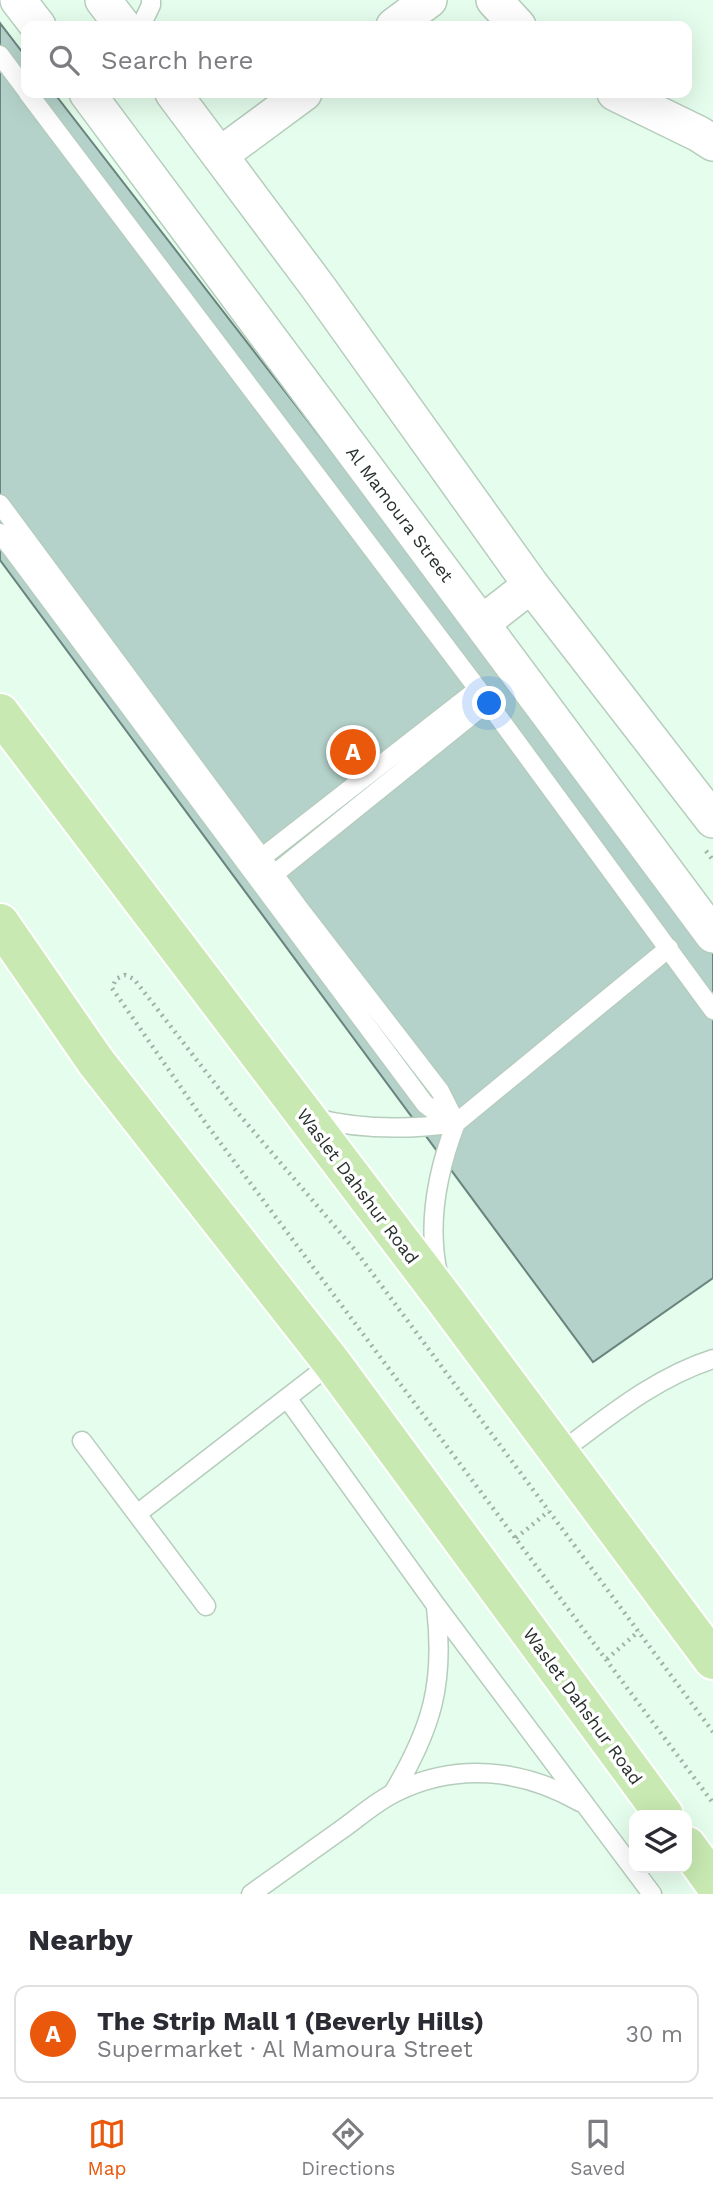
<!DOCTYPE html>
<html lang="en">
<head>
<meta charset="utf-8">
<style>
  :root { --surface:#fff; --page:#f7f7f7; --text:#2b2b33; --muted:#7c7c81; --line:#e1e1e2; --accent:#ea580c }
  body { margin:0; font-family:"Work Sans",sans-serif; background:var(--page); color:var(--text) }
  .controls { position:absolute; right:21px; bottom:21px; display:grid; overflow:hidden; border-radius:14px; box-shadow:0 7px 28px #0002 }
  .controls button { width:63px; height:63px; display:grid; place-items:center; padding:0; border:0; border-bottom:2px solid var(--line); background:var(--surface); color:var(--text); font:35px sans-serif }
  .you { position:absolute; left:490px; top:704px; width:24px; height:24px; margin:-18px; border:5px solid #fff; border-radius:50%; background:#1a73e8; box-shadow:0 0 0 10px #1a73e833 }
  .badge { display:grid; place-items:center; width:46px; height:46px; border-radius:50%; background:var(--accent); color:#fff; font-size:23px; font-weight:700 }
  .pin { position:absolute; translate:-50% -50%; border:4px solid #fff; box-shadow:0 2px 7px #0006 }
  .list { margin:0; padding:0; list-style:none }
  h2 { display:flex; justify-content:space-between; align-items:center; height:91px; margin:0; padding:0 28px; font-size:30px }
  h2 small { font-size:23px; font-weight:400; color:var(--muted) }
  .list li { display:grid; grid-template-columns:46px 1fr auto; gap:21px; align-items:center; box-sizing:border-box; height:98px; margin:0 14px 14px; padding:0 14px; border:2px solid var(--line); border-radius:14px }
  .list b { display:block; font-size:26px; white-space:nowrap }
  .list p { margin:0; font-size:23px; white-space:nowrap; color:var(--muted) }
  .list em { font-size:23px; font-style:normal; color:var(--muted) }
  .icon { flex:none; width:38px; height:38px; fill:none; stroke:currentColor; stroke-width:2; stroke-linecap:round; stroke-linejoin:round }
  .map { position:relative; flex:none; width:713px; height:1894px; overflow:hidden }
  .search { position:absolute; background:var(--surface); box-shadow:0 7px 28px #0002; left:21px; right:21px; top:21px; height:77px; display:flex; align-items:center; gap:18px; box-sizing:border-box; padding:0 24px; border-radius:14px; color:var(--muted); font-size:26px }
  .sheet { height:203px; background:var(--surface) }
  nav { display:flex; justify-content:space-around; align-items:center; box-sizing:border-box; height:98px; border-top:2px solid var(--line); background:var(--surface); font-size:19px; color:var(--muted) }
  nav a { display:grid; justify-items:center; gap:4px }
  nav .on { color:var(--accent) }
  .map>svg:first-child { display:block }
</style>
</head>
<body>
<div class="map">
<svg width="713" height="1894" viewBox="0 0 713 1894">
  <rect width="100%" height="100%" fill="#e5fdec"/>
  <path fill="#b4d2ca" stroke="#69847d" stroke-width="2" d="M 0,23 L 26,57 L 26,93 L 54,93 L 713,944 L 713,1278 L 593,1362 L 0,560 Z"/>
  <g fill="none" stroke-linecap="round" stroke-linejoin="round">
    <defs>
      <path id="service" d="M 141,26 L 151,5 L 151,0
        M 0,55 L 26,90
        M 28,93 L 478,689 L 713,1010
        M 0,504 L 299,908 L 440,1091 L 456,1123
        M 0,533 L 425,1104 L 445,1119 L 456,1123
        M 255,863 L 478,689
        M 267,880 L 488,702
        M 314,1118 C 362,1130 408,1130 456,1123
        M 439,1278 C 426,1225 437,1172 456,1123 L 669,948
        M 287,1398 L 435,1604 L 652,1894
        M 82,1441 L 206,1606
        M 558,1454 C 607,1418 654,1378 713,1359
        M 137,1514 L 332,1363
        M 393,1793 C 432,1728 445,1683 436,1607
        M 251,1894 C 280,1873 309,1853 338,1832 C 357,1819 375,1802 396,1792 C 457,1762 522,1769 580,1802"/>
      <path id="minor" d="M 18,0 L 38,26
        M 103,0 L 123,26
        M 494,0 L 518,26
        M 394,26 L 429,0
        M 87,93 L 713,935
        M 173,93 L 318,287 L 531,585 L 713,820
        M 615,93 L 699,134 L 713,143
        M 220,155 L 304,93
        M 482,623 L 531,585"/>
      <path id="primary" d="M 0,713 L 446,1301 L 713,1660
        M 0,923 L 96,1062 L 332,1363 L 664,1815
        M 687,1846 L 713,1882"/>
    </defs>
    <use href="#service" stroke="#b6cdbd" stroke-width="21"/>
    <use href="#minor" stroke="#b6cdbd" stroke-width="38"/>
    <use href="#primary" stroke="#fff" stroke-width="42"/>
    <path stroke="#a0b2a5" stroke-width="4.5" stroke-dasharray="2 5" stroke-linecap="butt" d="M 706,851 L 713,860
      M 516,1538 L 549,1511
      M 607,1659 L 639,1631
      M 713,1732 L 355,1250 L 237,1112 L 134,979 L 125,975 L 116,979 L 112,988 L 207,1125 L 713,1803"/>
    <use href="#service" stroke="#fff" stroke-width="18"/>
    <use href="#minor" stroke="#fff" stroke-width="35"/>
    <use href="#primary" stroke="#c8e9b2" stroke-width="38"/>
  </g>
  <g text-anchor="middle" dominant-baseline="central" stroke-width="7" stroke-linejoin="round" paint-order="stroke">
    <g font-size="18" fill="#27302a" stroke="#fff">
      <text transform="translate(400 514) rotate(53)">Al Mamoura Street</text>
      <text transform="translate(358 1186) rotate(53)">Waslet Dahshur Road</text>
      <text transform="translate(583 1706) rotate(54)">Waslet Dahshur Road</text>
    </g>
  </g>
</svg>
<div class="controls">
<button><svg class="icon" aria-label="layers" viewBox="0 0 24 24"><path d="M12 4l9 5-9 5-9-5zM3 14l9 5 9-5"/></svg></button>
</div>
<div class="you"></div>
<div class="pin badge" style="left:353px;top:752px">A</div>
<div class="search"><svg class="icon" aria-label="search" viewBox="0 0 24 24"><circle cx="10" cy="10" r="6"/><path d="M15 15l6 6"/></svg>Search here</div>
</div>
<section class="sheet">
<h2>Nearby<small></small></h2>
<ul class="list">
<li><span class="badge">A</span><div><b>The Strip Mall 1 (Beverly Hills)</b><p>Supermarket · Al Mamoura Street</p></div><em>30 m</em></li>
</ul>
</section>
<nav>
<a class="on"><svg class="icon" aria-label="map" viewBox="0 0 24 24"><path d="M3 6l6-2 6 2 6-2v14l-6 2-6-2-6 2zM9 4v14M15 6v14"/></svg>Map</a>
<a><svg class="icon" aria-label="directions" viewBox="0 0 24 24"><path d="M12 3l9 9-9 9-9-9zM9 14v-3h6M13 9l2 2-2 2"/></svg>Directions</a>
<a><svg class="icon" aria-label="saved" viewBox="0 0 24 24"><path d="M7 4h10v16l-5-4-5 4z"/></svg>Saved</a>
</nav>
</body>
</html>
